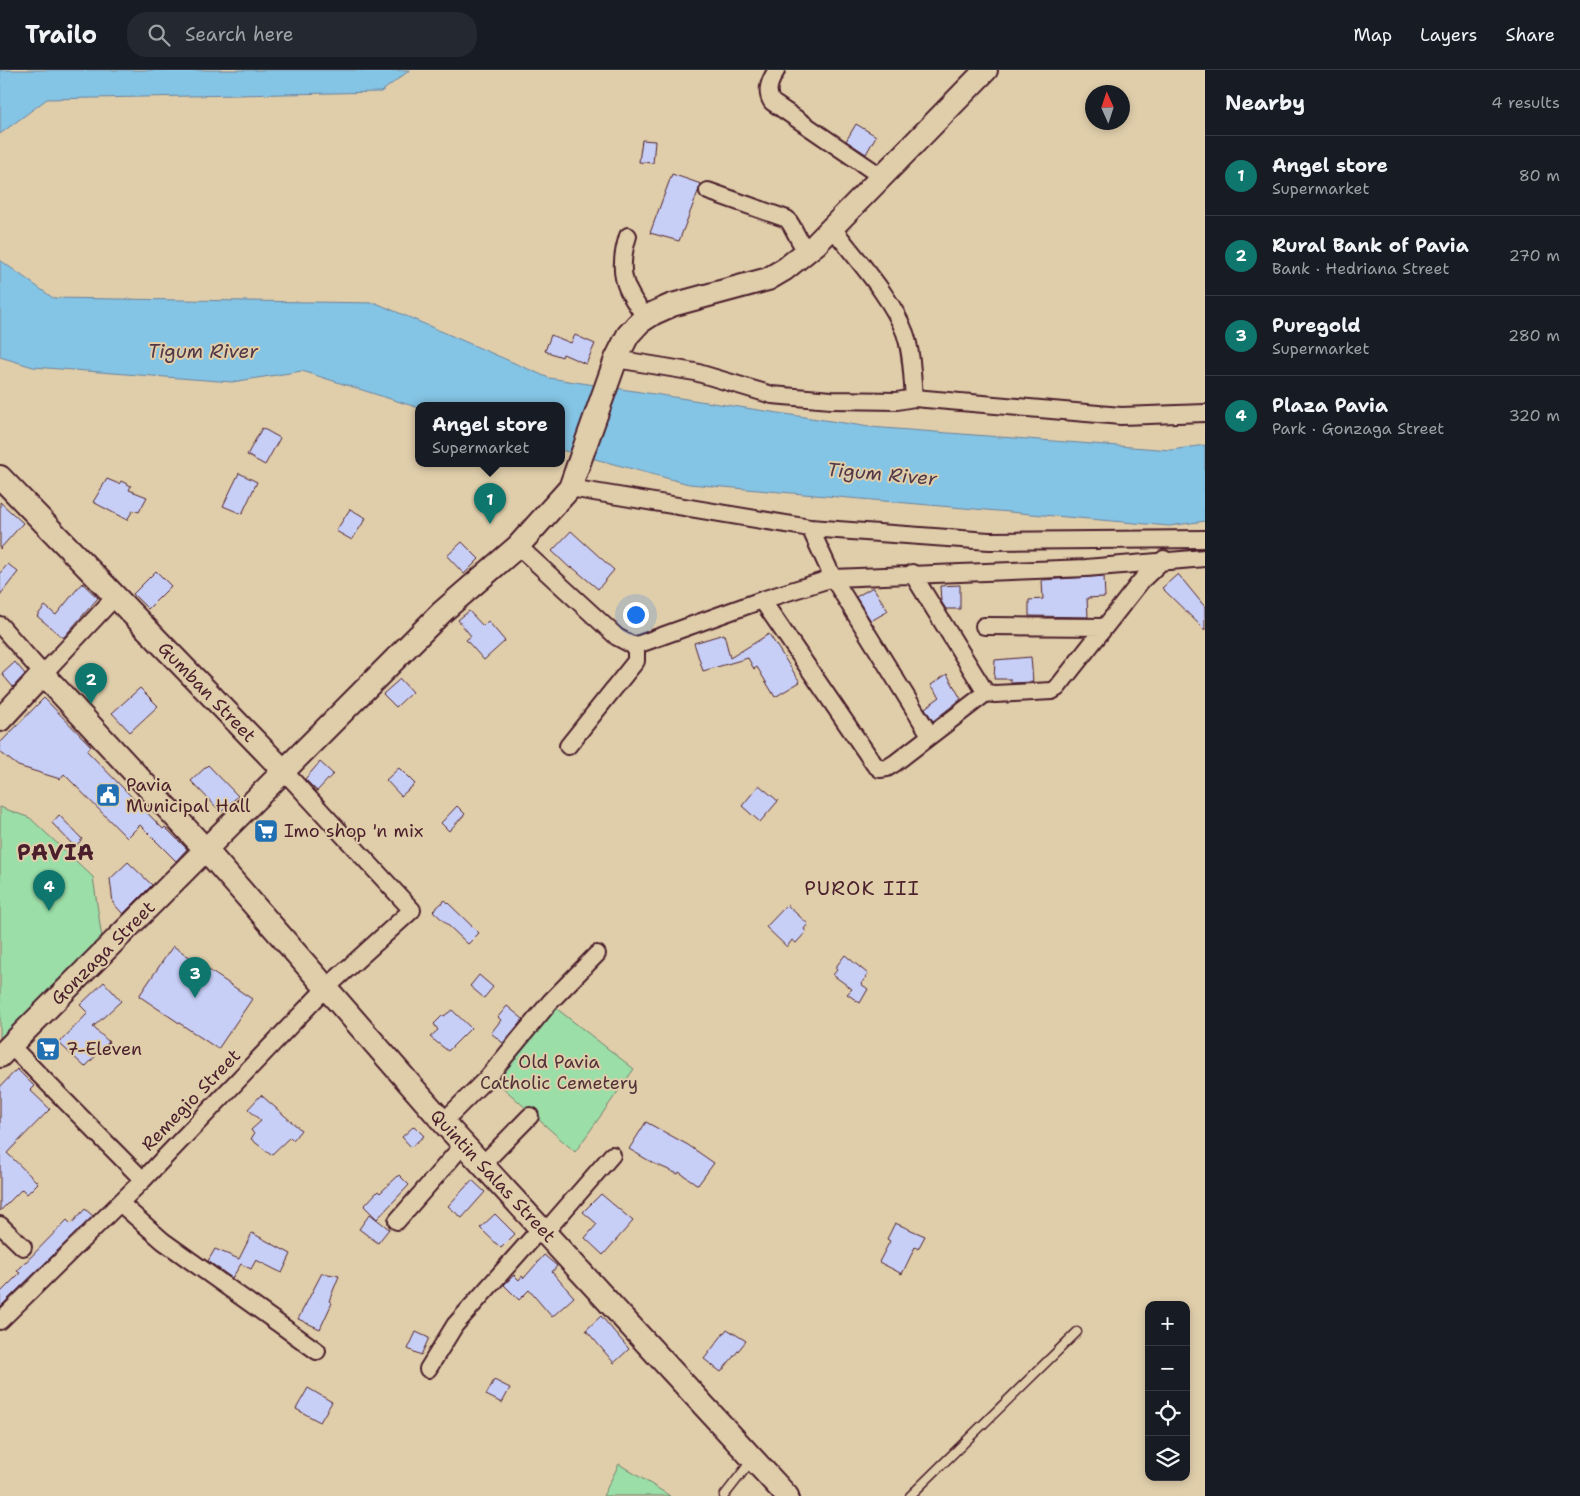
<!DOCTYPE html>
<html lang="en">
<head>
<meta charset="utf-8">
<style>
  :root { --surface:#171b24; --page:#242831; --text:#f1f3f6; --muted:#9ea1a6; --line:#363941; --accent:#0f766e }
  body { margin:0; font-family:"Shantell Sans",sans-serif; background:var(--page); color:var(--text) }
  .controls { position:absolute; right:15px; bottom:15px; display:grid; overflow:hidden; border-radius:10px; box-shadow:0 2px 8px #0003 }
  .controls button { width:45px; height:45px; display:grid; place-items:center; padding:0; border:0; border-bottom:1px solid var(--line); background:var(--surface); color:var(--text); font:25px sans-serif }
  .compass { position:absolute; left:1085px; top:15px; width:45px; height:45px; border-radius:50%; background:var(--surface); box-shadow:0 2px 8px #0003; rotate:357deg }
  .you { position:absolute; left:635px; top:544px; width:18px; height:18px; margin:-12px; border:4px solid #fff; border-radius:50%; background:#1a73e8; box-shadow:0 0 0 8px #1a73e833 }
  .badge { display:grid; place-items:center; width:32px; height:32px; border-radius:50%; background:var(--accent); color:#fff; font-size:16px; font-weight:700 }
  .pin { position:absolute; translate:-50% -41px; filter:drop-shadow(0 1px 2px #0008) }
  .pin::after { content:''; position:absolute; top:26px; width:18px; height:15px; background:inherit; clip-path:polygon(0 0,100% 0,50% 100%) }
  .popup { position:absolute; left:415px; top:332px; width:150px; height:65px; box-sizing:border-box; display:grid; place-content:center; border-radius:10px; background:var(--surface); filter:drop-shadow(0 1px 4px #0005); font-size:16px; white-space:nowrap; color:var(--muted) }
  .popup b { font-size:19px; color:var(--text) }
  .popup::after { content:''; position:absolute; left:50%; top:100%; margin-left:-10px; border:10px solid transparent; border-top-color:var(--surface) }
  .list { margin:0; padding:0; list-style:none }
  h2 { display:flex; justify-content:space-between; align-items:center; height:65px; margin:0; padding:0 20px; font-size:21px }
  h2 small { font-size:16px; font-weight:400; color:var(--muted) }
  .list li { display:grid; grid-template-columns:32px 1fr auto; gap:15px; align-items:center; box-sizing:border-box; height:80px; padding:0 20px; border-top:1px solid var(--line) }
  .list b { display:block; font-size:19px; white-space:nowrap }
  .list p { margin:0; font-size:16px; white-space:nowrap; color:var(--muted) }
  .list em { font-size:16px; font-style:normal; color:var(--muted) }
  .icon { flex:none; width:28px; height:28px; fill:none; stroke:currentColor; stroke-width:2; stroke-linecap:round; stroke-linejoin:round }
  .map { position:relative; flex:none; width:1205px; height:1426px; overflow:hidden }
  header { display:flex; align-items:center; gap:30px; box-sizing:border-box; height:70px; padding:0 25px; background:var(--surface); border-bottom:1px solid var(--line) }
  header strong { font-size:24px }
  nav { display:flex; gap:28px; margin-inline-start:auto; font-size:18px }
  .search { width:350px; height:45px; background:var(--page); display:flex; align-items:center; gap:12px; box-sizing:border-box; padding:0 18px; border-radius:20px; color:var(--muted); font-size:19px }
  main { display:flex }
  aside { flex:1; background:var(--surface) }
  .map>svg:first-child { display:block }
</style>
</head>
<body>
<header>
<strong>Trailo</strong>
<div class="search"><svg class="icon" aria-label="search" viewBox="0 0 24 24"><circle cx="10" cy="10" r="6"/><path d="M15 15l6 6"/></svg>Search here</div>
<nav><a>Map</a><a>Layers</a><a>Share</a></nav>
</header>
<main>
<div class="map">
<svg width="1205" height="1426" viewBox="0 0 1205 1426">
  <rect width="100%" height="100%" fill="#e0ceab"/>
  <filter id="ink" filterUnits="userSpaceOnUse"><feTurbulence type="fractalNoise" baseFrequency=".02" numOctaves="2"/><feDisplacementMap in="SourceGraphic" scale="10" xChannelSelector="R" yChannelSelector="G"/><feConvolveMatrix kernelMatrix="1 2 1 2 8 2 1 2 1" color-interpolation-filters="sRGB"/></filter>
  <g filter="url(#ink)">
    <path fill="#9bdea8" stroke="#727e6a" d="M 0,737 L 30,748 L 93,807 L 103,875 L 5,973 L 0,968 Z
      M 552,935 L 634,999 L 575,1082 L 491,1007 Z
      M 619,1394 L 670,1426 L 603,1426 Z"/>
    <path fill="#84c4e4" stroke="#6d829a" d="M 0,0 L 410,0 L 381,22 L 47,29 L 0,64 Z
      M 0,190 L 53,228 L 376,233 L 549,308 L 870,357 L 1171,380 L 1205,375 L 1205,451 L 1169,456 L 689,414 L 561,380 L 561,335 L 419,335 L 419,338 L 302,301 L 232,312 L 33,297 L 0,287 Z"/>
    <path fill="#c8cff7" stroke="#4a1f2b" d="M 856,54 L 876,66 L 866,84 L 846,71 Z
      M 642,70 L 655,71 L 653,93 L 639,92 Z
      M 672,104 L 701,114 L 679,171 L 650,163 Z
      M 551,265 L 571,273 L 575,265 L 595,274 L 586,294 L 563,284 L 562,287 L 545,281 Z
      M 262,358 L 280,368 L 265,395 L 247,385 Z
      M 239,403 L 257,412 L 242,444 L 223,436 Z
      M 107,409 L 119,414 L 121,411 L 131,416 L 129,420 L 147,427 L 139,442 L 133,440 L 127,450 L 93,432 Z
      M 0,432 L 23,453 L 0,479 Z
      M 350,439 L 366,448 L 352,470 L 336,461 Z
      M 571,461 L 614,500 L 598,519 L 572,497 L 571,499 L 552,481 Z
      M 462,472 L 479,489 L 464,504 L 447,486 Z
      M 8,494 L 18,502 L 0,525 L 0,503 Z
      M 156,501 L 171,516 L 148,539 L 133,524 Z
      M 1178,504 L 1205,537 L 1205,560 L 1162,518 Z
      M 1104,506 L 1105,527 L 1087,528 L 1088,547 L 1029,546 L 1029,530 L 1043,529 L 1042,510 Z
      M 82,513 L 98,528 L 63,568 L 37,546 L 45,536 L 56,545 Z
      M 960,515 L 960,539 L 946,539 L 941,531 L 940,516 Z
      M 873,517 L 888,541 L 871,551 L 856,527 Z
      M 469,541 L 483,556 L 488,551 L 505,571 L 484,590 L 466,570 L 471,566 L 458,550 Z
      M 724,564 L 730,588 L 769,564 L 800,612 L 775,627 L 757,597 L 754,599 L 748,588 L 703,601 L 694,573 Z
      M 1031,587 L 1033,612 L 1011,613 L 1011,609 L 994,609 L 995,590 Z
      M 15,592 L 25,604 L 13,617 L 2,604 Z
      M 947,604 L 961,629 L 933,651 L 925,638 L 940,627 L 931,615 Z
      M 400,609 L 412,622 L 396,637 L 383,624 Z
      M 140,618 L 158,636 L 130,662 L 112,643 Z
      M 44,628 L 91,676 L 87,681 L 163,759 L 165,757 L 187,779 L 176,791 L 140,755 L 127,768 L 64,704 L 60,709 L 18,696 L 0,682 L 0,673 Z
      M 320,692 L 333,704 L 317,721 L 305,709 Z
      M 208,695 L 238,726 L 221,742 L 191,711 Z
      M 399,698 L 415,714 L 401,726 L 386,710 Z
      M 759,715 L 778,731 L 760,752 L 742,736 Z
      M 457,736 L 465,744 L 449,761 L 441,753 Z
      M 59,745 L 82,769 L 75,777 L 52,753 Z
      M 128,792 L 152,815 L 123,844 L 113,833 L 110,809 Z
      M 445,830 L 479,863 L 468,874 L 433,841 Z
      M 787,835 L 808,854 L 804,859 L 806,862 L 796,873 L 792,870 L 787,877 L 766,857 Z
      M 173,876 L 252,929 L 218,979 L 139,926 Z
      M 845,885 L 868,904 L 861,914 L 868,919 L 860,933 L 847,924 L 852,919 L 833,905 L 837,900 L 835,898 Z
      M 479,905 L 493,917 L 484,928 L 470,916 Z
      M 104,912 L 121,931 L 93,957 L 109,972 L 85,997 L 59,973 L 88,943 L 80,935 Z
      M 507,936 L 523,949 L 503,973 L 491,963 L 501,950 L 498,947 Z
      M 452,940 L 471,958 L 448,981 L 430,967 L 438,960 L 434,954 L 443,945 L 444,946 Z
      M 17,999 L 34,1016 L 30,1020 L 50,1039 L 7,1083 L 38,1113 L 27,1124 L 22,1119 L 0,1141 L 0,1017 Z
      M 261,1025 L 301,1060 L 293,1070 L 290,1067 L 271,1085 L 251,1069 L 254,1064 L 251,1060 L 261,1051 L 248,1039 Z
      M 646,1052 L 688,1075 L 714,1093 L 698,1115 L 679,1102 L 678,1104 L 653,1093 L 629,1079 Z
      M 414,1056 L 424,1066 L 411,1077 L 402,1067 Z
      M 399,1105 L 409,1115 L 377,1149 L 364,1136 L 378,1121 L 380,1123 Z
      M 472,1110 L 485,1122 L 462,1148 L 448,1136 Z
      M 601,1124 L 633,1151 L 603,1185 L 585,1168 L 597,1154 L 583,1142 Z
      M 85,1139 L 93,1146 L 0,1237 L 0,1223 L 20,1203 L 17,1201 L 67,1150 L 71,1154 Z
      M 370,1144 L 389,1159 L 378,1173 L 359,1159 Z
      M 495,1144 L 515,1164 L 501,1178 L 480,1158 Z
      M 895,1153 L 925,1166 L 918,1179 L 915,1177 L 902,1204 L 879,1192 L 890,1171 L 887,1169 Z
      M 252,1163 L 291,1184 L 282,1203 L 256,1190 L 251,1199 L 241,1194 L 232,1208 L 208,1191 L 215,1179 L 239,1189 Z
      M 544,1185 L 557,1196 L 552,1202 L 574,1227 L 552,1247 L 529,1220 L 519,1230 L 504,1215 L 514,1205 L 519,1210 L 522,1206 L 524,1208 Z
      M 322,1203 L 339,1206 L 329,1231 L 332,1233 L 320,1259 L 298,1249 Z
      M 601,1246 L 629,1279 L 614,1293 L 586,1260 Z
      M 727,1259 L 746,1271 L 721,1302 L 704,1289 Z
      M 416,1262 L 429,1268 L 421,1285 L 408,1279 Z
      M 494,1310 L 510,1318 L 502,1333 L 486,1325 Z
      M 308,1318 L 332,1332 L 320,1352 L 296,1339 Z"/>
    <g fill="none" stroke-linecap="round" stroke-linejoin="round">
      <defs>
        <path id="lane" d="M 724,1426 L 752,1390
          M 910,1426 L 1077,1262"/>
        <path id="street" d="M 776,1 C 770,11 765,21 772,32 L 882,107
          M 708,121 L 787,149 C 797,161 796,171 809,181
          M 832,157 C 856,189 891,226 905,263 C 912,283 912,306 914,328
          M 628,166 C 617,201 623,219 646,247
          M 616,289 L 695,302 L 772,325 L 831,330 L 897,331 L 914,328 L 1121,346 L 1205,343
          M 570,418 L 810,458 L 989,471 L 1205,469
          M 810,458 L 833,508 L 930,665
          M 518,476 L 617,567 L 634,576 L 762,530 L 833,508 L 1086,498 L 1205,488
          M 912,503 L 983,618 L 986,623 L 995,624 L 1052,621 L 1057,618 L 1141,511 L 1164,489
          M 762,530 L 874,694 L 880,699 L 887,698 L 895,693 L 986,623
          M 0,555 L 43,604 L 114,528
          M 984,556 L 1105,557
          M 568,676 L 636,591 L 636,575
          M 11,976 L 143,1110
          M 443,1052 L 488,1007 L 550,932 L 597,884
          M 483,1094 L 530,1046
          M 120,1133 L 163,1171 L 317,1281
          M 397,1151 L 464,1074
          M 0,1155 L 23,1177
          M 545,1162 L 612,1085
          M 0,1251 L 143,1110 L 325,919 L 412,840 L 283,700
          M 428,1299 L 455,1255 L 541,1158"/>
        <path id="secondary" d="M 0,407 L 283,700
          M 0,650 L 43,604 L 206,780 L 443,1052 L 787,1426
          M 0,986 L 442,542 L 518,476 L 570,418 L 616,289 L 628,265 L 640,252 L 654,243 L 672,235 L 768,209 L 785,199 L 816,174 L 986,0"/>
      </defs>
      <use href="#lane" stroke="#4a1f2b" stroke-width="11"/>
      <use href="#street" stroke="#4a1f2b" stroke-width="20"/>
      <use href="#secondary" stroke="#4a1f2b" stroke-width="26"/>
      <use href="#lane" stroke="#e0ceab" stroke-width="8"/>
      <use href="#street" stroke="#e0ceab" stroke-width="16"/>
      <use href="#secondary" stroke="#e0ceab" stroke-width="22"/>
    </g>
  </g>
  <defs>
    <symbol id="civic-square" viewBox="-11 -11 22 22"><rect x="-9" y="-9" width="18" height="18" rx="4" fill="#1f6fb2" stroke="#e0ceab"/><path d="M-.6-6.5H3V-4.5H.6V-3L4-1V1h2V6H-6V1h2V-1L-.6-3ZM-1.2 2.5V6h2.4V2.5Z" fill="#fff"/></symbol>
    <symbol id="supermarket-square" viewBox="-11 -11 22 22"><rect x="-9" y="-9" width="18" height="18" rx="4" fill="#1f6fb2" stroke="#e0ceab"/><path d="M-6-5.5h2.5l.6 2H6L4.5 2H-2.5L-4.4-4H-6ZM-1.5 3.2a1.3 1.3 0 1 0 .1 0ZM3 3.2a1.3 1.3 0 1 0 .1 0Z" fill="#fff"/></symbol>
  </defs>
  <g fill-rule="evenodd">
    <use href="#civic-square" x="94" y="711" width="28" height="28"/>
    <use href="#supermarket-square" x="252" y="747" width="28" height="28"/>
    <use href="#supermarket-square" x="34" y="965" width="28" height="28"/>
  </g>
  <g text-anchor="middle" dominant-baseline="central" stroke-width="4" stroke-linejoin="round" paint-order="stroke">
    <g font-size="18" fill="#4a1f2b" stroke="#e0ceab">
      <text transform="translate(207 622) rotate(46)">Gumban Street</text>
      <text transform="translate(103 883) rotate(-45)">Gonzaga Street</text>
      <text transform="translate(191 1030) rotate(-46)">Remegio Street</text>
      <text transform="translate(493 1106) rotate(47)">Quintin Salas Street</text>
    </g>
    <g font-size="18" fill="#4a1f2b" stroke="#e0ceab" text-anchor="start">
      <text x="126" y="715">Pavia<tspan x="126" dy="21">Municipal Hall</tspan></text>
      <text x="284" y="761">Imo shop 'n mix</text>
      <text x="66" y="979">7-Eleven</text>
    </g>
    <g font-size="18" fill="#523238" stroke="#e0ceab">
      <text x="559" y="992">Old Pavia<tspan x="559" dy="21">Catholic Cemetery</tspan></text>
    </g>
    <g font-size="19" font-style="italic" fill="#533847" stroke="#e0ceab">
      <text x="203" y="281">Tigum River</text>
      <text transform="translate(882 404) rotate(5)">Tigum River</text>
    </g>
    <g font-size="20" letter-spacing="1" fill="#4a1f2b" stroke="#e0ceab">
      <text x="862" y="818">PUROK III</text>
    </g>
    <g font-size="22" font-weight="bold" letter-spacing="1" fill="#4a1f2b" stroke="#e0ceab">
      <text x="56" y="782">PAVIA</text>
    </g>
  </g>
</svg>
<div class="controls">
<button>+</button>
<button>−</button>
<button><svg class="icon" aria-label="locate" viewBox="0 0 24 24"><circle cx="12" cy="12" r="6"/><path d="M12 2v4M12 18v4M2 12h4M18 12h4"/></svg></button>
<button><svg class="icon" aria-label="layers" viewBox="0 0 24 24"><path d="M12 4l9 5-9 5-9-5zM3 14l9 5 9-5"/></svg></button>
</div>
<svg class="compass" viewBox="-18 -18 36 36"><path d="M0-13l5 13h-10z" fill="#e53935"/><path d="M0 13l5-13h-10z" fill="#9ea1a6"/></svg>
<div class="you"></div>
<div class="pin badge" style="left:490px;top:454px">1</div>
<div class="popup"><b>Angel store</b>Supermarket</div>
<div class="pin badge" style="left:91px;top:634px">2</div>
<div class="pin badge" style="left:195px;top:928px">3</div>
<div class="pin badge" style="left:49px;top:841px">4</div>
</div>
<aside>
<h2>Nearby<small>4 results</small></h2>
<ul class="list">
<li><span class="badge">1</span><div><b>Angel store</b><p>Supermarket</p></div><em>80 m</em></li>
<li><span class="badge">2</span><div><b>Rural Bank of Pavia</b><p>Bank · Hedriana Street</p></div><em>270 m</em></li>
<li><span class="badge">3</span><div><b>Puregold</b><p>Supermarket</p></div><em>280 m</em></li>
<li><span class="badge">4</span><div><b>Plaza Pavia</b><p>Park · Gonzaga Street</p></div><em>320 m</em></li>
</ul>
</aside>
</main>
</body>
</html>
